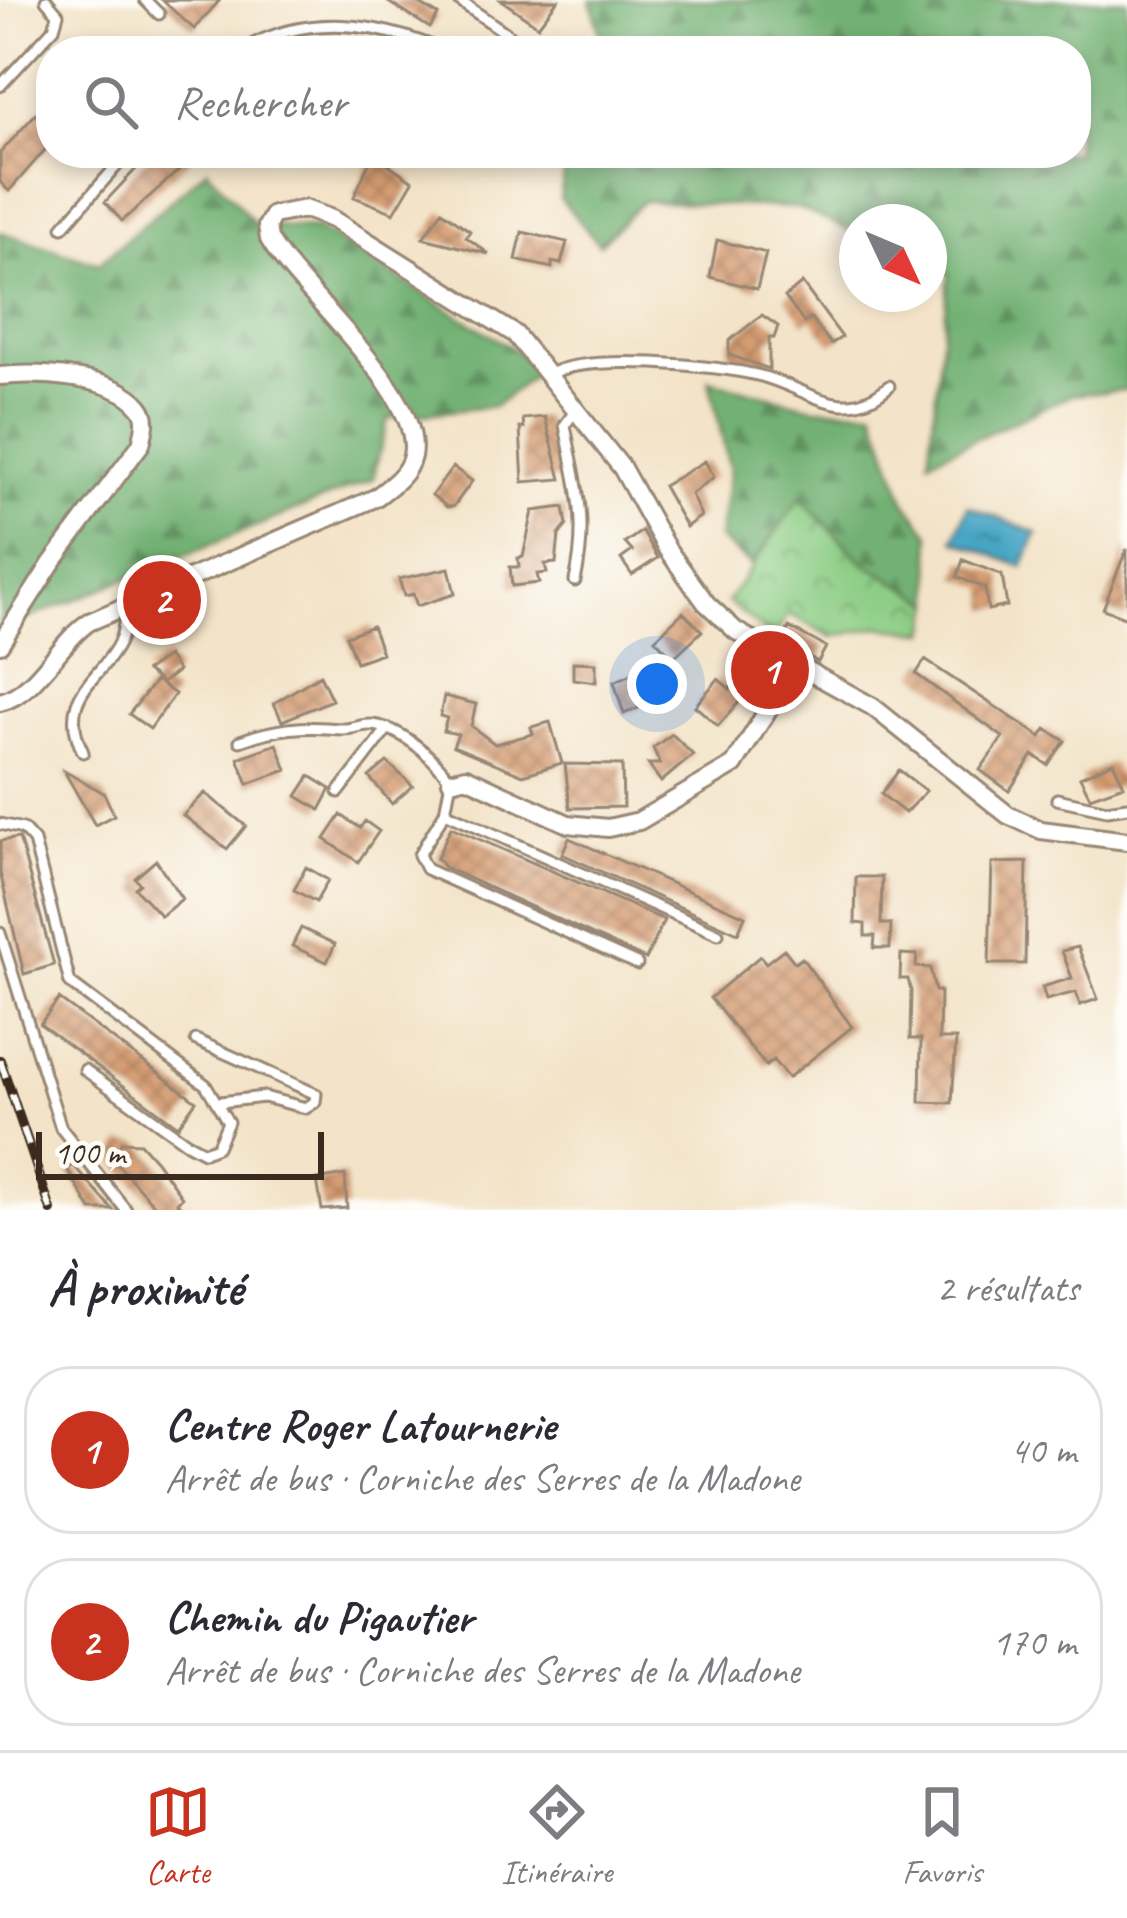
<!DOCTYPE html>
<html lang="fr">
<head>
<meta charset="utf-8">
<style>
  :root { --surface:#fff; --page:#f2f2f3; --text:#2b2b33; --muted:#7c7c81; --line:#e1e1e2; --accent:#c8321e }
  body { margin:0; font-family:Caveat,sans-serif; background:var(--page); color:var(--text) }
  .compass { position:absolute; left:839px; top:204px; width:108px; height:108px; border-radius:50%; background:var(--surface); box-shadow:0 6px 18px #0003; rotate:134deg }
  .scale { position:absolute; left:36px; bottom:30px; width:288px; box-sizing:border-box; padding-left:12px; border:6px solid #3b2a1e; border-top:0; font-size:33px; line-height:42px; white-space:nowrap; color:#3b2a1e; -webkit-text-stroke:9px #fdfcf7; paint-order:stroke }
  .you { position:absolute; left:657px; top:684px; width:42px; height:42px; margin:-30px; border:9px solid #fff; border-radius:50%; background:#1a73e8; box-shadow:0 0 0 18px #1a73e833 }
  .badge { display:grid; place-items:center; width:78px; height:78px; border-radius:50%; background:var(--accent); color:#fff; font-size:39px; font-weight:700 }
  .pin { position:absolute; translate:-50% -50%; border:6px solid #fff; box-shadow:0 3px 12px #0006 }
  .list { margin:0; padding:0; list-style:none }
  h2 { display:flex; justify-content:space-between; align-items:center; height:156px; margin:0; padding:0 48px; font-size:51px }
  h2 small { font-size:39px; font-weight:400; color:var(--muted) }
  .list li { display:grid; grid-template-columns:78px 1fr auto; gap:36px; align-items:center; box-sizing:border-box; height:168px; margin:0 24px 24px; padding:0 24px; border:3px solid var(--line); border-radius:48px }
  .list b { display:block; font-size:45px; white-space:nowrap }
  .list p { margin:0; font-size:39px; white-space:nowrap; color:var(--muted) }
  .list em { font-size:39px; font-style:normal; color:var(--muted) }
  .icon { flex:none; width:66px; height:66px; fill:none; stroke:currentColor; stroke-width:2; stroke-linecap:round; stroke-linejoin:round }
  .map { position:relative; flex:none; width:1127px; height:1210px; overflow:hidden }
  .search { position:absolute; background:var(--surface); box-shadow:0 6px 18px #0003; left:36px; right:36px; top:36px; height:132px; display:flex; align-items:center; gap:30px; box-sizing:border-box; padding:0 42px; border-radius:48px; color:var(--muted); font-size:45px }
  .sheet { height:540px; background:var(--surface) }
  nav { display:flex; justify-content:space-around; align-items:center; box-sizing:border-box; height:168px; border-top:3px solid var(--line); background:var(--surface); font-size:33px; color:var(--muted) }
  nav a { display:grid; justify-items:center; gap:6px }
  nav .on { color:var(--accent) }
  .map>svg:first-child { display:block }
</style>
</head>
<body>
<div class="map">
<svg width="1127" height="1210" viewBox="0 0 1127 1210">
  <defs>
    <pattern id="forest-firs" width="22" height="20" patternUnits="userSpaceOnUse" patternTransform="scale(3)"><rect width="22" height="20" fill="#72b173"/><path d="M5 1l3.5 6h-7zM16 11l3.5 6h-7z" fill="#5f905e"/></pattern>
    <pattern id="park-crowns" width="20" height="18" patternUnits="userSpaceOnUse" patternTransform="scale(3)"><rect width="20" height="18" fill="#8dce86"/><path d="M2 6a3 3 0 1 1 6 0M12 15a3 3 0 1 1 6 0" fill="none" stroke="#74a76d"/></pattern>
    <pattern id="water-ripples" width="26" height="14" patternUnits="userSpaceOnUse" patternTransform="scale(3)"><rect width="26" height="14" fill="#46a6c5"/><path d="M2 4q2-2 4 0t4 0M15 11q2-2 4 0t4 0" fill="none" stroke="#3c879f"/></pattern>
    <pattern id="building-cross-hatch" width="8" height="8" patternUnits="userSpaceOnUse" patternTransform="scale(3)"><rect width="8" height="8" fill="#d69d73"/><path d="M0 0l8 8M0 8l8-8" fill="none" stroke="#af805e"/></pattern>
  </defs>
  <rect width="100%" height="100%" fill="#fdfcf7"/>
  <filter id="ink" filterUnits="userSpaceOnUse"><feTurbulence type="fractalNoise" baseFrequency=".00833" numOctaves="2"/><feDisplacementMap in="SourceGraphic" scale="24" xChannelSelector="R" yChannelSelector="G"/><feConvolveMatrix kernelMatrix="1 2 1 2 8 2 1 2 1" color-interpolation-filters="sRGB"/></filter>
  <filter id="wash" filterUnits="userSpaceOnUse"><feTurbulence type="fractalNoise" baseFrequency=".004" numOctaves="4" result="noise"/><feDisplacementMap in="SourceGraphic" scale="48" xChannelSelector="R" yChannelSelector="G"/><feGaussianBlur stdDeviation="2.7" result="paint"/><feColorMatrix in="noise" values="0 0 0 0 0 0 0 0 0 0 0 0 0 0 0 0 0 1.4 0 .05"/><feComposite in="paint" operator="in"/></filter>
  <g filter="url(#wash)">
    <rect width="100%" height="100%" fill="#f3e3c8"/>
    <path fill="url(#forest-firs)" stroke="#566e48" stroke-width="3" d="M 591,0 L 1127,0 L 1127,390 L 1071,395 L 929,460 L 949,274 L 929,264 L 929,222 L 857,222 L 857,234 L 798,208 L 643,201 L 599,244 L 560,198 L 568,153 L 1076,153 L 1076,51 L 605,51 Z
      M 207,169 L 256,225 L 317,228 L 518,352 L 537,372 L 495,406 L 388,418 L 373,479 L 0,630 L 0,232 L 99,264 Z
      M 709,380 L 815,408 L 874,410 L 905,501 L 930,534 L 933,603 L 864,563 L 801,498 L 751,565 L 719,539 L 730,471 Z"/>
    <path fill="url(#park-crowns)" stroke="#647c52" stroke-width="3" d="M 800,498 L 863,563 L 933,603 L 927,632 L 877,627 L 832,637 L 789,614 L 773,637 L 727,602 Z"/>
    <path fill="url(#water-ripples)" stroke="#406872" stroke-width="3" d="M 968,506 L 1037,533 L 1023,567 L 954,540 Z"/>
    <g id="blocks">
      <path fill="url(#building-cross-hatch)" d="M 162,0 L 220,0 L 194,29 Z
        M 385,0 L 413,0 L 438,15 L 430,28 Z
        M 501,0 L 558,0 L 538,26 Z
        M 51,97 L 51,143 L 9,191 L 0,182 L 0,153 Z
        M 151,153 L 198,153 L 122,221 L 105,202 Z
        M 373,154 L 413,181 L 394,213 L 354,197 Z
        M 442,211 L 470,231 L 466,237 L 489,254 L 423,238 Z
        M 522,232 L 567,242 L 561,264 L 552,262 L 552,268 L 516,260 Z
        M 717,240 L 766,253 L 757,289 L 710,277 Z
        M 802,283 L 842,337 L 831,344 L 811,318 L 804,323 L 785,297 Z
        M 762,315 L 778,326 L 774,338 L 769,338 L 769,369 L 729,355 L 729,341 Z
        M 545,417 L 561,479 L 523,482 L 520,428 L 524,428 L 523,419 Z
        M 705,461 L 714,477 L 691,494 L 701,516 L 686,527 L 663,486 Z
        M 453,467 L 472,481 L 454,506 L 447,507 L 432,495 Z
        M 564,507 L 567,525 L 559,535 L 556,563 L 545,564 L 547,573 L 537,574 L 539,583 L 512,586 L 510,567 L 519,567 L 518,558 L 523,557 L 533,511 Z
        M 642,531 L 658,558 L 632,575 L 621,559 L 632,551 L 625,543 Z
        M 1126,550 L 1127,550 L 1127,618 L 1103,609 Z
        M 963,560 L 1002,575 L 1007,606 L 988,610 L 985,588 L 957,577 Z
        M 449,568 L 455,594 L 417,606 L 413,594 L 404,596 L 399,579 Z
        M 683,612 L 702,631 L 673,658 L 655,639 Z
        M 372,626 L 382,653 L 356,662 L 346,636 Z
        M 789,627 L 826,647 L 818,662 L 782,642 Z
        M 167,656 L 178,671 L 162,683 L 146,671 Z
        M 925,660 L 1041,737 L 1046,729 L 1065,741 L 1048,765 L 1033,755 L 1009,791 L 980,770 L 1003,737 L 916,674 Z
        M 573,662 L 596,663 L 596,682 L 573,679 Z
        M 632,674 L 650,703 L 624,714 L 614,682 Z
        M 320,675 L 332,700 L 282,721 L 274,703 Z
        M 718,679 L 730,689 L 736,682 L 748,692 L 718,726 L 695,706 Z
        M 156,680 L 175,694 L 150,729 L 129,714 Z
        M 444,696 L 476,704 L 471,726 L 495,744 L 533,734 L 531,727 L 550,722 L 562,763 L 523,775 L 453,746 L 458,734 L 443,731 L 447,718 L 440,716 Z
        M 672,734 L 693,755 L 661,782 L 648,764 L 660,764 L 653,748 Z
        M 277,744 L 287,770 L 248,784 L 238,758 Z
        M 387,762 L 413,786 L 392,804 L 369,777 Z
        M 1113,762 L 1124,785 L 1090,797 L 1080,777 Z
        M 565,764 L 622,765 L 623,807 L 570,808 Z
        M 899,770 L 926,791 L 905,813 L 881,794 Z
        M 64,771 L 104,793 L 114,815 L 95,825 Z
        M 310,776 L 331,789 L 320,810 L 297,796 Z
        M 205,793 L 246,826 L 227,849 L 183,815 Z
        M 341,815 L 360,828 L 365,821 L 379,831 L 358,862 L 325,839 Z
        M 451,827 L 664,920 L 646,959 L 444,867 L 437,858 Z
        M 19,838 L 54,965 L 24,974 L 0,872 L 0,841 Z
        M 569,838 L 745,916 L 738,933 L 562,854 Z
        M 156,860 L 182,899 L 161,916 L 135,888 L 140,884 L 135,878 Z
        M 1027,862 L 1025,964 L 989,964 L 992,863 Z
        M 306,867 L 328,880 L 316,902 L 294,890 Z
        M 856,877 L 882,877 L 881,924 L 891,924 L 890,948 L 874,948 L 875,936 L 865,936 L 865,924 L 855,923 Z
        M 301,928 L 335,944 L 327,962 L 292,946 Z
        M 1078,947 L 1098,999 L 1080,1005 L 1076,992 L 1046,1000 L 1042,987 L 1072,978 L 1062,951 Z
        M 784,949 L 795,963 L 802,958 L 852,1027 L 788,1078 L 773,1060 L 766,1066 L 710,998 L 760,956 L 766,963 Z
        M 901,954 L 917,955 L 916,967 L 930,968 L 935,991 L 940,991 L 939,1039 L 956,1039 L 952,1103 L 920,1102 L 921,1039 L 910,1039 L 911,991 L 908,979 L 900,979 Z
        M 59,999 L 196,1101 L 178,1126 L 40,1024 Z
        M 121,1142 L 140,1143 L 156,1161 L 182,1197 L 177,1203 L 184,1210 L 159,1210 L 114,1161 Z
        M 73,1165 L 113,1210 L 91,1210 L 67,1169 Z
        M 345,1175 L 347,1208 L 322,1210 L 317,1180 Z"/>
    </g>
  </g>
  <g filter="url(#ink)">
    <use href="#blocks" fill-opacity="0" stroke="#978673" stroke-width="3"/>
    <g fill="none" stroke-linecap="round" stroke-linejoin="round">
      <defs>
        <path id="service" d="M 145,0 L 159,14
          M 458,0 L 532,51
          M 240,51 C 307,12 376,22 445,51
          M 0,86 L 54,28 L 58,14 L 46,0
          M 63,227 L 128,153
          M 550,374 C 585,353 720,365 761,376 C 810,389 843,426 889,386
          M 575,581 C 589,518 576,486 565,425 L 575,411
          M 240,741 C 275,728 304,725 341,729 C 351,730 359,725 369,725 C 399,725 433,757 451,781 L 445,812 L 419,855 L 426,869 L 637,964
          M 83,752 C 47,679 136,672 123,605
          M 339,792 L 385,732
          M 1057,799 L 1107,810 L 1127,807
          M 445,812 L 718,934
          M 0,824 L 23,829 L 34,841 L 70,983 L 206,1085 L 228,1122 L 217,1147 L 204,1152 L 187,1143 L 85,1070
          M 0,933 L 61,1128 L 126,1210
          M 196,1040 L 316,1094 L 315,1102 L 306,1108 L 264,1097 L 220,1102"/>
        <path id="minor" d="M 0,376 C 37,372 115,375 140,407 C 149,418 144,431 141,444 L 51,564 L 0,644
          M 0,702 C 36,694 58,643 89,622 L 375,498 C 390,487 408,475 412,456 C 425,394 299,292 269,239 L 267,226 L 273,215 L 305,209 L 332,219 L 515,334 L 622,468 L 667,549 L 706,603 L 736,631 L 873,707 L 1008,815 L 1041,830 L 1127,841
          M 451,781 L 466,777 L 568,824 L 608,828 L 639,821 L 734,765 L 796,664"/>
      </defs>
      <use href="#service" stroke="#978673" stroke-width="15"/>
      <use href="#minor" stroke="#978673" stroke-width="22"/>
      <use href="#service" stroke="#fff" stroke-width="9"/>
      <use href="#minor" stroke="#fff" stroke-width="16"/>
      <defs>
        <path id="rail" d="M 0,1060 L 51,1210"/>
      </defs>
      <use href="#rail" stroke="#3b2a1e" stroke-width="10"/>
      <use href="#rail" stroke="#fdfcf7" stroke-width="6" stroke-dasharray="18" stroke-linecap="butt"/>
    </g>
  </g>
</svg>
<svg class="compass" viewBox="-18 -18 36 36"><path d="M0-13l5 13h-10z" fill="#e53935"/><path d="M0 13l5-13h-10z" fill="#7c7c81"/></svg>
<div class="scale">100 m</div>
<div class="you"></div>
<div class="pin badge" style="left:770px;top:670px">1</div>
<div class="pin badge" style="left:162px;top:600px">2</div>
<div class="search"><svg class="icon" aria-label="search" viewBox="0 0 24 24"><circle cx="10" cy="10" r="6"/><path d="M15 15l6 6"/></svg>Rechercher</div>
</div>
<section class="sheet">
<h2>À proximité<small>2 résultats</small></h2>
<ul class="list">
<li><span class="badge">1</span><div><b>Centre Roger Latournerie</b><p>Arrêt de bus · Corniche des Serres de la Madone</p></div><em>40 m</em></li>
<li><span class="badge">2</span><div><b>Chemin du Pigautier</b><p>Arrêt de bus · Corniche des Serres de la Madone</p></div><em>170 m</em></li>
</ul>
</section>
<nav>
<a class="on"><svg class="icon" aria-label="map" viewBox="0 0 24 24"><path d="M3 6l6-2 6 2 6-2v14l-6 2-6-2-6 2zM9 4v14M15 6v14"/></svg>Carte</a>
<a><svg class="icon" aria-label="directions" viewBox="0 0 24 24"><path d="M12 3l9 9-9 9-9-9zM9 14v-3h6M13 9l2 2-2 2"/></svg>Itinéraire</a>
<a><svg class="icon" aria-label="saved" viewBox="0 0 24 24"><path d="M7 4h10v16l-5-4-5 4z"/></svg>Favoris</a>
</nav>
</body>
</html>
